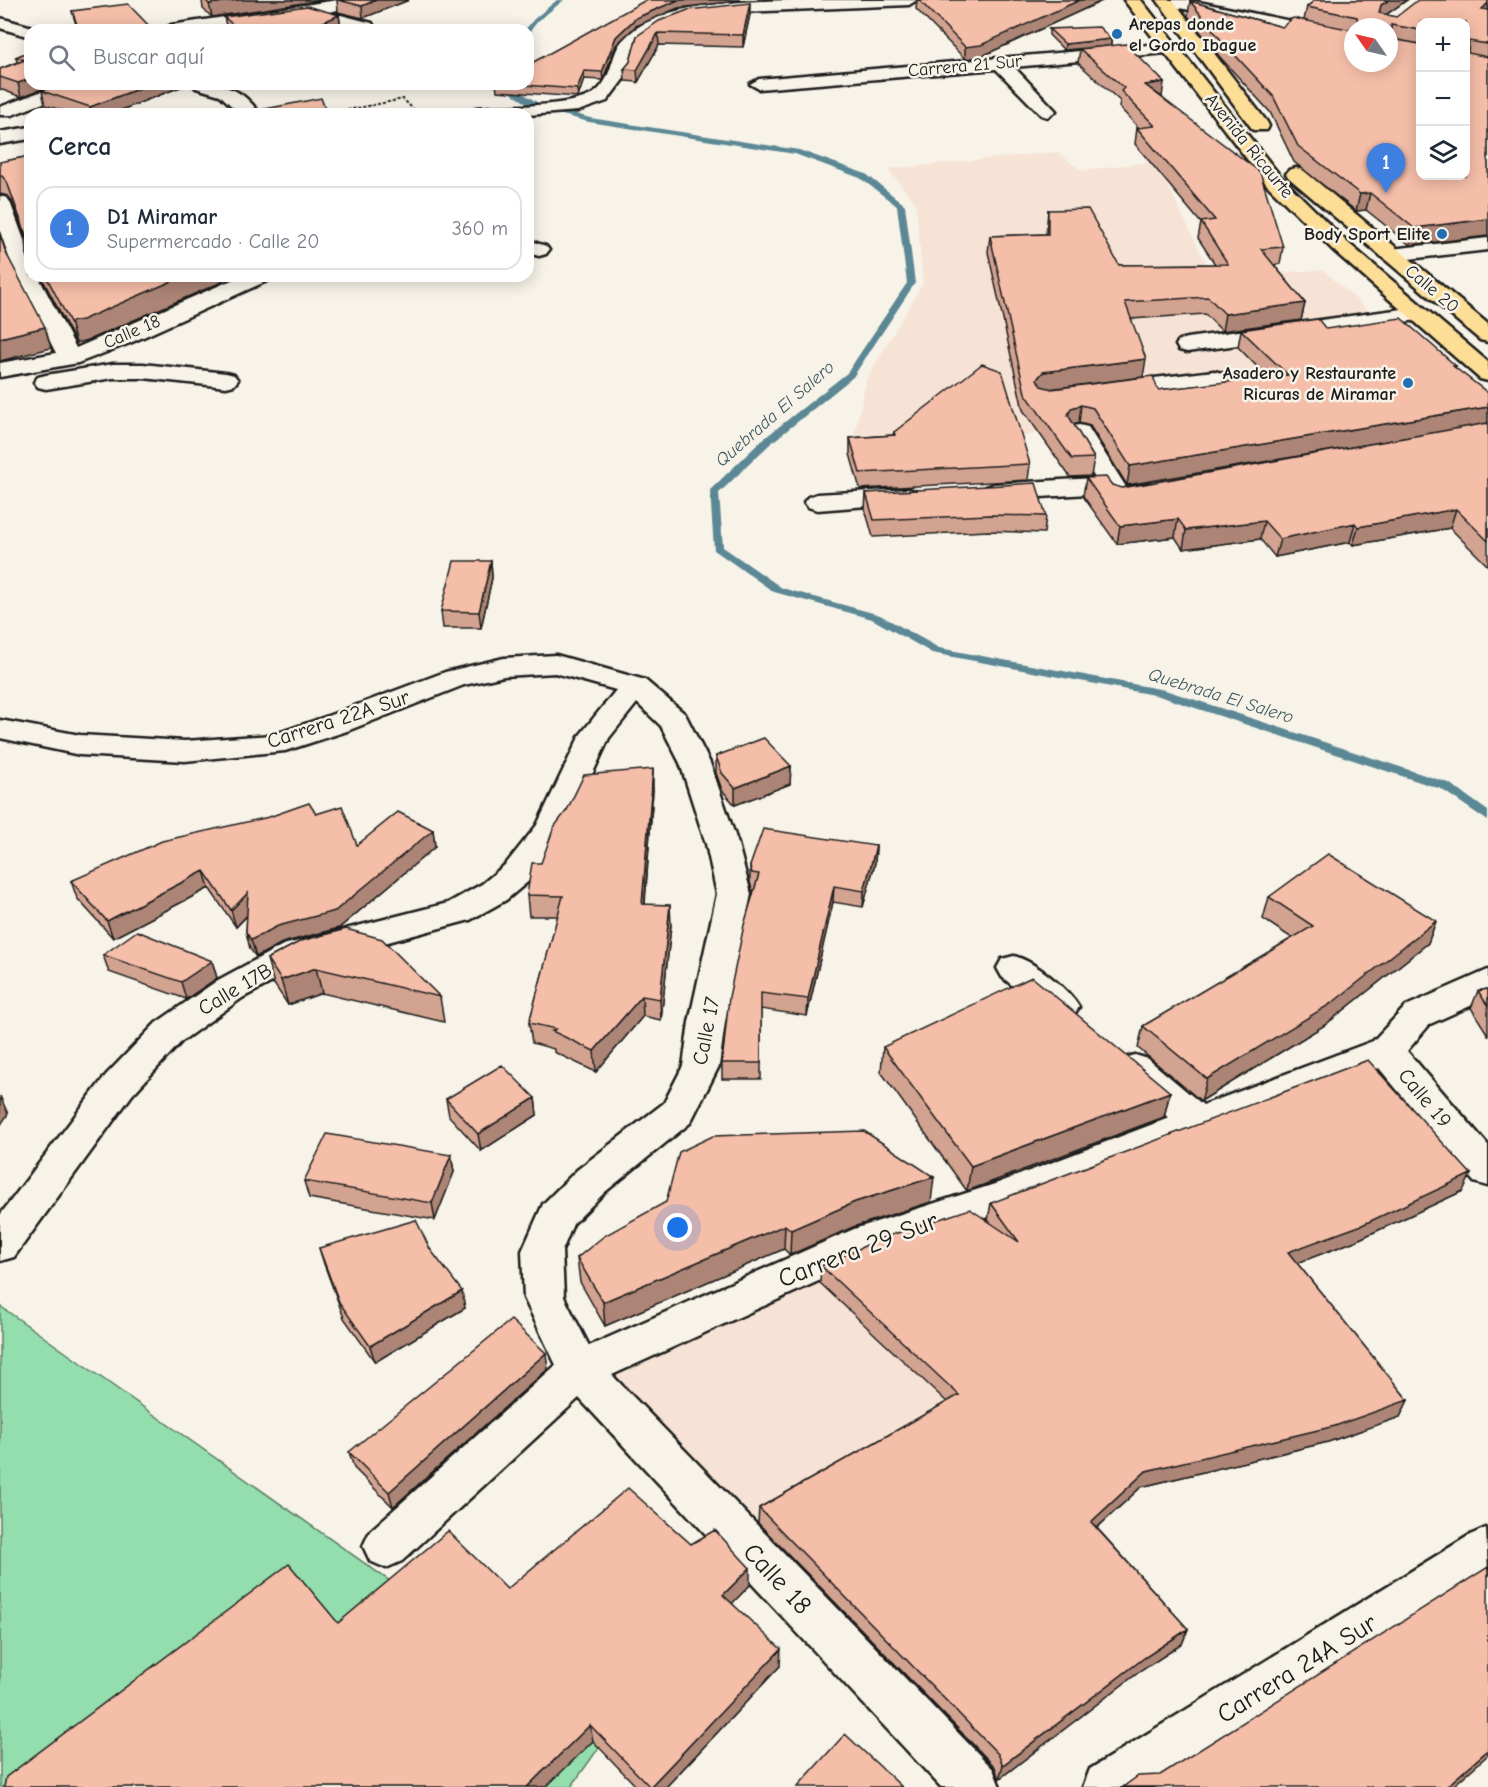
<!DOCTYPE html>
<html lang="es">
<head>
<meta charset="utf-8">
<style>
  :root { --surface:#fff; --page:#f2f2f3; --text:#1f2937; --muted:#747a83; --line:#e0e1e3; --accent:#1f6fb2 }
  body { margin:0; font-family:"Comic Neue",sans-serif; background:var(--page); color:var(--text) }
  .controls { position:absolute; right:18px; top:18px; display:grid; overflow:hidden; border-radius:12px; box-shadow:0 3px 15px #0003 }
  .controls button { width:54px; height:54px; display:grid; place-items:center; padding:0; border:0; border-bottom:2px solid var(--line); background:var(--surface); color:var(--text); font:30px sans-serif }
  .compass { position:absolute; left:1344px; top:18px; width:54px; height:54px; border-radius:50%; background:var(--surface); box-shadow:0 3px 15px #0003; rotate:304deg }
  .you { position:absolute; left:678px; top:1228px; width:21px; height:21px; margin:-15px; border:4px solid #fff; border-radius:50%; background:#1a73e8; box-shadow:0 0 0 9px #1a73e833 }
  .badge { display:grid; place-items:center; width:39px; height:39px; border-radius:50%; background:var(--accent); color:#fff; font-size:20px; font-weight:700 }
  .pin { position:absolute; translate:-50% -50px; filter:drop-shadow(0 2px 3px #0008) }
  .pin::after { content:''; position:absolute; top:32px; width:21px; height:18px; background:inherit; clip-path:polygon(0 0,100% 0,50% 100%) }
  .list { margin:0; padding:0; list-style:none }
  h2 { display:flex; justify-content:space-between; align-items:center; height:78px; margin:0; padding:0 24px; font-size:26px }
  h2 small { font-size:20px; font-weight:400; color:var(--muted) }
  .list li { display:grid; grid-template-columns:39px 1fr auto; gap:18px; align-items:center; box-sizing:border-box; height:84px; margin:0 12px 12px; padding:0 12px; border:2px solid var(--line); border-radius:18px }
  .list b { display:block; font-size:22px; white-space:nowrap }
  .list p { margin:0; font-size:20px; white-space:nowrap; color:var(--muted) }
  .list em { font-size:20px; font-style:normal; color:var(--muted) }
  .icon { flex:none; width:33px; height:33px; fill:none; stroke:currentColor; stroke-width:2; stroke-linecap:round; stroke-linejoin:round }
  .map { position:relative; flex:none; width:1488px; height:1787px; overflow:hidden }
  .search { position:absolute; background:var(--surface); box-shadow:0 3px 15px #0003; left:24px; top:24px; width:510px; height:66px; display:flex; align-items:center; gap:15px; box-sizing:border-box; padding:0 21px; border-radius:18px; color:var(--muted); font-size:22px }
  .panel { position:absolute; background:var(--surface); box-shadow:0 3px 15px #0003; left:24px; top:108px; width:510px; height:174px; border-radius:18px }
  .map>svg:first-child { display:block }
</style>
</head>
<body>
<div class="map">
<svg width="1488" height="1787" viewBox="0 0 1488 1787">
  <rect width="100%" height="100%" fill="#f7f3e8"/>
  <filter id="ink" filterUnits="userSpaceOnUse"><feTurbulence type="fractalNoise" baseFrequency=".0167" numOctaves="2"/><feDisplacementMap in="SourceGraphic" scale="12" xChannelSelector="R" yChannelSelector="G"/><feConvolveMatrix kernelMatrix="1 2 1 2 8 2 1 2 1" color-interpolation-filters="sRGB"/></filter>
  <g filter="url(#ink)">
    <path fill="#f6e3d5" d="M 1057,152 L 1082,171 L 1156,161 L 1212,276 L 1323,270 L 1396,335 L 1249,357 L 1280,393 L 1090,415 L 1027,436 L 931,448 L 850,454 L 867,378 L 923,283 L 916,204 L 888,169 Z
      M 813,1276 L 956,1411 L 744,1531 L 583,1370 Z"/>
    <path fill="#94ddac" stroke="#587c64" stroke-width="1.5" d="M 0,1306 L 608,1735 L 571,1787 L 0,1787 Z"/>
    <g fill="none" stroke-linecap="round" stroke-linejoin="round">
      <path fill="#5c8895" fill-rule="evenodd" d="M 557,0 L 564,0 L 538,21 L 530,31 L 525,30 L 534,19 Z
        M 506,84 L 514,84 L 514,87 L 538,103 L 590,118 L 799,150 L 866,174 L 905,205 L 915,283 L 853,377 L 770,444 L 719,493 L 723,547 L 782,588 L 880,615 L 939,648 L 1165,690 L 1449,783 L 1488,811 L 1488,821 L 1441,789 L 1159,696 L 932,653 L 872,619 L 774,592 L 714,550 L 710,490 L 762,440 L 847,373 L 907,283 L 897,206 L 860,178 L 795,154 L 589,122 L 532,107 L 507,90 Z"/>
      <defs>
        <path id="minor" d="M 338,0 L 369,0 L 367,3 L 329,12 L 372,23 L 374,27 L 372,30 L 358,30 L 309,16 L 208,30 L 163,30 L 171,25 Z
          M 793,0 L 917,0 L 909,5 L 743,12 L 688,19 L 658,30 L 636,46 L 628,73 L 607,101 L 578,111 L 528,115 L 467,114 L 476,108 C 502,106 576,107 594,93 C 613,80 610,55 622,41 C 657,0 743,2 793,0 Z
          M 1157,0 L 1189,0 L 1353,34 L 1353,44 L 1165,5 Z
          M 0,18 L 36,28 L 37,30 L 30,30 L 30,37 L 0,28 Z
          M 1171,43 L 1180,48 L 1177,52 L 1014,67 L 1056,111 L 1047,117 L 1041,115 L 996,69 L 759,89 L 750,84 L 759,79 Z
          M 61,84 L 86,84 L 83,88 L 12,115 L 0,115 L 0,107 Z
          M 193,84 C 224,84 241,87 260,114 L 240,114 L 220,95 L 196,88 Z
          M 30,127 L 30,139 L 0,144 L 0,132 Z
          M 0,196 L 7,198 L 10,202 L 30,256 L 30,276 L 38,276 L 76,348 L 241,276 L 270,276 L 267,281 L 130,343 L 78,363 L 0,377 L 0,363 L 56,353 L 14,272 L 0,231 Z
          M 1488,238 L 1488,250 L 1391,261 L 1384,259 L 1380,255 L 1384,251 L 1391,249 Z
          M 528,240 L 546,246 L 549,250 L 546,254 L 539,256 L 528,253 Z
          M 1417,307 L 1425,309 L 1428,314 L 1425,319 L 1187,352 L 1179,350 L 1176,345 L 1179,340 L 1187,338 Z
          M 113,364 L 143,364 L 226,373 L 234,375 L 238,380 L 234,385 L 226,387 L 143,378 L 113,378 L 46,389 L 38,387 L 34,382 L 38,377 L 46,375 Z
          M 1214,371 L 1222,373 L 1226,378 L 1222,383 L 1111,397 L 1103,395 L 1099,390 L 1103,385 L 1111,383 Z
          M 1079,425 L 1088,427 L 1126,487 L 1146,484 L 1155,487 L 1159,492 L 1155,497 L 1119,504 L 1110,501 L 1104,493 L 994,500 L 985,497 L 981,492 L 985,487 L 994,484 L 1095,478 L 1067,432 L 1070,427 Z
          M 909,489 L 918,492 L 922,497 L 918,502 L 817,510 L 808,507 L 804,502 L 808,497 L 817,494 Z
          M 556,655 L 645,680 L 685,714 L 710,763 L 738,844 L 751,894 L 725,1022 L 719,1066 L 690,1123 L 605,1192 L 573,1224 L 562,1251 L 564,1297 L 589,1346 L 854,1229 L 998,1183 L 1169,1118 L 1122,1079 L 1117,1069 L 1122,1059 L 1135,1055 L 1148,1059 L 1203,1105 L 1373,1041 L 1406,1006 L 1488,970 L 1488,998 L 1430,1024 L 1407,1051 L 1488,1145 L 1488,1186 L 1474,1182 L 1379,1068 L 1022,1206 L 880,1253 L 612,1375 L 993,1769 L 1000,1787 L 941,1787 L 579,1398 L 402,1561 L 386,1568 L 370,1561 L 363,1546 L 370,1531 L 556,1365 L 524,1298 L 522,1251 L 543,1204 L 577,1170 L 664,1103 L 683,1066 L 689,1022 L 717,894 L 706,844 L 680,763 L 661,726 L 637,703 L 609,738 L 567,829 L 530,880 L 506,900 L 470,920 L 306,964 L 242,998 L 182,1041 L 132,1095 L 14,1257 L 0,1261 L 0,1215 L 106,1075 L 156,1023 L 218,980 L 283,945 L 448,903 L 482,884 L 506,864 L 537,825 L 580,735 L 616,690 L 555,673 L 504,676 L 464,685 L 347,731 L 285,751 L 185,761 L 80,755 L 0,738 L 0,720 L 80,735 L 185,741 L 272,735 L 325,717 L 445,672 L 504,658 Z
          M 1014,956 C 1034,961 1069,989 1079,1007 L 1073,1016 L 1061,1020 L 1049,1016 L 1002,977 L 997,968 L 1002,959 Z
          M 1486,1528 L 1488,1574 L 1153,1787 L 1083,1787 L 1090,1769 L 1470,1535 Z"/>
        <path id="major" d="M 1124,0 L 1141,0 L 1281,177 L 1347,242 L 1488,362 L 1488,381 L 1480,379 L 1333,250 L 1267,185 Z
          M 1157,0 L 1173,0 L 1267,122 L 1269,126 L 1267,130 L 1253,130 Z
          M 1296,168 L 1303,170 L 1488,324 L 1488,342 L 1480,340 L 1289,178 L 1286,174 L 1289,170 Z"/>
      </defs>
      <use href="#minor" stroke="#1c1c1c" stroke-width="5"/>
      <use href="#major" stroke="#1c1c1c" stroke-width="5"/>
      <path stroke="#1c1c1c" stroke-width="2" stroke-dasharray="3 2" stroke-linecap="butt" d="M 328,114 L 403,99 L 418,114"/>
      <use href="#minor" fill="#f7f3e8" fill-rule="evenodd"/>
      <use href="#major" fill="#fdde96" fill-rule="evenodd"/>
    </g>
    <path fill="#d3a391" stroke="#1c1c1c" stroke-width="1.5" fill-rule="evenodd" d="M 202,0 L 323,0 L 212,17 L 203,9 Z
      M 337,0 L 409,0 L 363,18 L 338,12 Z
      M 646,0 L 746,0 L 678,8 L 636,26 L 616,45 L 603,80 L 584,79 L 578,97 L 497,91 L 496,84 L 528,84 Z
      M 917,0 L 1104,0 L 980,57 L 965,59 L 916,9 Z
      M 1315,0 L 1407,0 L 1386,15 L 1396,17 L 1488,0 L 1488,236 L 1410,245 L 1366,210 L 1356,211 L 1294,162 L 1270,112 L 1219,56 L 1188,16 L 1190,1 L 1282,27 L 1304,20 L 1307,7 ZM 1420,22 L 1466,22 L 1420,176 ZM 1353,27 L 1389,27 L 1353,63 Z
      M 72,11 L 153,30 L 77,28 Z
      M 750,14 L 743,47 L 659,45 L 638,82 L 625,81 L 624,69 L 630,62 L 637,36 Z
      M 339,15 L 341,28 L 336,30 L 227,30 L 224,17 Z
      M 1049,29 L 1111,39 L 1111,46 L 1162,97 L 1283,247 L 1280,264 L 1274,265 L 1305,303 L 1301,320 L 1222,331 L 1205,314 L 1131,319 L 1143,377 L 1051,388 L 1158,390 L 1268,378 L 1238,347 L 1241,330 L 1326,329 L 1456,366 L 1455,368 L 1488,393 L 1488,566 L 1450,528 L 1353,545 L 1350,542 L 1275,557 L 1260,539 L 1183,549 L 1175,537 L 1117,544 L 1083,496 L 1086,478 L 1122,488 L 1458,429 L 1127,485 L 1090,426 L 1079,423 L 1073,424 L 1094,458 L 1091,476 L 1070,477 L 1023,410 L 988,252 L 990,236 L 1046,234 L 1048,210 L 1119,265 L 1215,264 L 1198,238 L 1201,223 L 1135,144 L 1137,128 L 1139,128 L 1119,107 L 1120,101 L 1078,63 L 1080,49 L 1064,50 L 1049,35 Z
      M 28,52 L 21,97 L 0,89 L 0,69 L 17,62 L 16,57 Z
      M 61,84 L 188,84 L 111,114 L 73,114 L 45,105 L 42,91 Z
      M 30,156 L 30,266 L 27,254 L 27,240 L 12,201 L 8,196 L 0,194 L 0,162 Z
      M 41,276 L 226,276 L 222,282 L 88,340 L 76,343 Z
      M 894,432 L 1030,464 L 1028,480 L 860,489 L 850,454 L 850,438 L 893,435 Z
      M 866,493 L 1046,516 L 1044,533 L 988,531 L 873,537 L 865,509 Z
      M 491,561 L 492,578 L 481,628 L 443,628 L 441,611 Z
      M 716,756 L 791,766 L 790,784 L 735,805 L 722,790 L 716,773 Z
      M 653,790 L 645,904 L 671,925 L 661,1020 L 643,1016 L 596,1072 L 554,1052 L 554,1049 L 532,1043 L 529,1023 L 558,916 L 529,916 L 527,895 Z
      M 316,814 L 357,845 L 433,830 L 435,847 L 339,928 L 282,943 L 256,957 L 250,949 L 246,932 L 247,916 L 236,927 L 209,888 L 113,938 L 77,898 L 71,881 Z
      M 876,846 L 875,863 L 863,907 L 833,902 L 807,1016 L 761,1009 L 761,1079 L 722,1079 L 722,1063 L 755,890 L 752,890 L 750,882 L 750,866 Z
      M 1269,897 L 1436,921 L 1428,943 L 1325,1025 L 1201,1101 L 1138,1048 L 1143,1026 L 1292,938 L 1263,919 Z
      M 301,941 L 440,997 L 444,1022 L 322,993 L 288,1005 L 274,984 L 267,959 Z
      M 103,955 L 212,961 L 217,978 L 186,999 L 109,972 Z
      M 1488,989 L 1488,1035 L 1471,1008 L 1478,991 Z
      M 883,1047 L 1170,1092 L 1164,1117 L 967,1191 L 881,1072 Z
      M 535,1098 L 537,1115 L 481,1151 L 449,1116 L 446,1099 Z
      M 451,1155 L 454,1172 L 435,1220 L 309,1198 L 304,1181 Z
      M 1463,1191 L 1355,1241 L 1297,1263 L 1408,1400 L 1400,1417 L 1328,1442 L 1141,1487 L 1097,1528 L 1188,1629 L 1182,1644 L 1139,1672 L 999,1779 L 995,1767 L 758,1523 L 759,1508 L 947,1402 L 820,1283 L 821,1266 L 990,1222 L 988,1220 L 991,1203 Z
      M 931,1202 L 853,1227 L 790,1255 L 784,1249 L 605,1326 L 580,1282 L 577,1258 Z
      M 319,1248 L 430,1249 L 465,1308 L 375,1362 L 344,1318 L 324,1264 Z
      M 548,1369 L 393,1507 L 354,1468 L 349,1452 Z
      M 691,1544 L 750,1585 L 732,1603 L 780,1666 L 666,1787 L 637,1787 L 593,1741 L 338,1623 L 507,1589 Z"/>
    <path fill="#ac8576" stroke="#1c1c1c" stroke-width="1.5" d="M 237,0 L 323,0 L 212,17 L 209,4 Z
      M 376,0 L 409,0 L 363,18 L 362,6 Z
      M 678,0 L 746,0 L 678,8 L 636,26 L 616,45 L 603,80 L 602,72 L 616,37 L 636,18 Z
      M 1080,0 L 1104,0 L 980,57 L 965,59 L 965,47 Z
      M 1389,0 L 1407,0 L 1378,20 L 1375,27 L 1381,5 Z
      M 750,3 L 750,14 L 743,47 L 743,35 Z
      M 1488,3 L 1488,14 L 1482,9 Z
      M 339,15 L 341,28 L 336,30 L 306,30 Z
      M 658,33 L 659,45 L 638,82 L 637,70 Z
      M 1111,39 L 1111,46 L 1064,50 L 1065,44 Z
      M 584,71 L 584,79 L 578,97 L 577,89 Z
      M 30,79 L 30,84 L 55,84 L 21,97 L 18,83 Z
      M 1164,82 L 1162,97 L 1145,85 Z
      M 151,84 L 188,84 L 111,114 L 92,114 L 90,107 Z
      M 1370,193 L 1366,210 L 1356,211 L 1360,194 Z
      M 1488,219 L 1488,236 L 1410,245 L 1414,228 Z
      M 184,276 L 226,276 L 222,282 L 88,340 L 76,343 L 70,322 Z
      M 1305,303 L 1301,320 L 1222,331 L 1225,314 Z
      M 45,327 L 51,348 L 0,361 L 0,338 Z
      M 1146,359 L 1143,377 L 1040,390 L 1037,379 L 1043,372 Z
      M 1081,405 L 1079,423 L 1068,426 L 1068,415 L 1071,408 Z
      M 1488,407 L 1488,424 L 1127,485 L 1130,466 Z
      M 1456,509 L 1450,528 L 1353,545 L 1358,527 Z
      M 1178,519 L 1175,537 L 1117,544 L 1120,526 Z
      M 1264,521 L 1260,539 L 1183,549 L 1186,530 Z
      M 1355,523 L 1350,542 L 1275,557 L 1280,539 Z
      M 491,561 L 492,578 L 481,628 L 479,612 Z
      M 791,766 L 790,784 L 735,805 L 735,788 Z
      M 653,769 L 653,790 L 643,925 L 642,904 Z
      M 433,830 L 435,847 L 339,928 L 282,943 L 256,957 L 251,940 Z
      M 876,846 L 875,863 L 863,907 L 864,891 Z
      M 204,871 L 209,888 L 113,938 L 107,921 Z
      M 834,886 L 833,902 L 807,1016 L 808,999 Z
      M 248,893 L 252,910 L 236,927 L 231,910 Z
      M 670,905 L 671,925 L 661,1020 L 660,999 Z
      M 1436,921 L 1428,943 L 1325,1025 L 1201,1101 L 1207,1079 Z
      M 212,961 L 217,978 L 186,999 L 181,982 Z
      M 316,968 L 322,993 L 288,1005 L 281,980 Z
      M 642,996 L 643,1016 L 596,1072 L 594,1051 Z
      M 1170,1092 L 1164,1117 L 967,1191 L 971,1166 Z
      M 0,1096 L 8,1114 L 0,1126 Z
      M 535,1098 L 537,1115 L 481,1151 L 478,1134 Z
      M 451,1155 L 454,1172 L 435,1220 L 432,1203 Z
      M 1471,1174 L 1463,1191 L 1355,1241 L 1282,1269 L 1288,1252 Z
      M 934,1177 L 931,1202 L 853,1227 L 790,1255 L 791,1230 L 855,1202 Z
      M 785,1225 L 784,1249 L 605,1326 L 603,1302 Z
      M 462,1291 L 465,1308 L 375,1362 L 370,1346 Z
      M 546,1353 L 548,1369 L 393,1507 L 389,1492 Z
      M 1408,1400 L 1400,1417 L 1328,1442 L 1141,1487 L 1087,1537 L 1091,1522 L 1146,1471 Z
      M 750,1568 L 750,1585 L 724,1612 L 723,1595 Z
      M 1188,1629 L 1182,1644 L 1139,1672 L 999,1779 L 1003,1765 L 1144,1658 Z
      M 781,1649 L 780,1666 L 666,1787 L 650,1787 Z
      M 590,1725 L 593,1741 L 546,1787 L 527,1787 Z
      M 1488,1750 L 1488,1755 L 1452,1787 L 1446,1787 Z"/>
    <path fill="#f5bea9" stroke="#1c1c1c" stroke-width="1.5" fill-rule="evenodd" d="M 205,0 L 237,0 L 209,4 Z
      M 338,0 L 376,0 L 362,6 Z
      M 646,0 L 681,0 L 678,0 L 636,18 L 616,37 L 602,72 L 584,71 L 577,89 L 511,84 L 528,84 L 528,65 Z
      M 919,0 L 1080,0 L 981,45 L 965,47 Z
      M 1315,0 L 1389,0 L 1381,5 L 1379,13 L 1396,17 L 1418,0 L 1488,0 L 1488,3 L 1482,9 L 1488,10 L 1488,44 L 1469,41 L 1468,53 L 1488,57 L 1488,219 L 1414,228 L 1370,193 L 1360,194 L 1298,146 L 1273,96 L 1221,40 L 1190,1 L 1282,27 L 1293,18 L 1353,30 L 1353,63 L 1389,63 L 1389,27 L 1358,27 L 1357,17 L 1307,7 ZM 1420,22 L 1466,22 L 1466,176 L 1420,176 L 1420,44 L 1392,39 L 1391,25 L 1420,30 Z
      M 750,3 L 743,35 L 658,33 L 637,70 L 624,69 L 630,62 L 637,36 L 659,21 L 688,10 Z
      M 128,4 L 153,30 L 70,30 L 78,27 L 72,11 Z
      M 307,6 L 339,15 L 306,30 L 239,30 L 224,17 Z
      M 1099,27 L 1111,39 L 1065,44 L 1049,29 Z
      M 1126,44 L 1164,82 L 1145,85 L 1260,172 L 1283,247 L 1261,249 L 1305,303 L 1225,314 L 1208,297 L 1125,302 L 1146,359 L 1043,372 L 1037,379 L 1041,386 L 1052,389 L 1153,376 L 1158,390 L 1288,375 L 1241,330 L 1318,319 L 1326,329 L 1401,318 L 1456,366 L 1453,366 L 1488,393 L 1488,407 L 1130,466 L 1093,408 L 1081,405 L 1071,408 L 1068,415 L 1094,458 L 1072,459 L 1025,393 L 990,236 L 1048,234 L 1048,210 L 1088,209 L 1119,265 L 1228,264 L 1201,222 L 1215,220 L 1137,128 L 1155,126 L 1121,91 L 1124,88 L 1080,49 Z
      M 29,46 L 30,46 L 30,79 L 18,83 L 0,77 L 0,69 L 25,60 L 16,57 L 28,52 Z
      M 61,84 L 151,84 L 90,107 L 42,91 Z
      M 321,98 L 327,114 L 240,114 Z
      M 30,156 L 30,254 L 27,254 L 26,235 L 7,182 L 2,176 L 0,176 L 0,162 Z
      M 0,235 L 6,253 L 45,327 L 0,338 Z
      M 46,276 L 184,276 L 82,320 L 70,322 Z
      M 982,364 L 1002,371 L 1030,464 L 860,473 L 850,438 L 895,435 L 894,432 Z
      M 1488,423 L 1488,541 L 1456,509 L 1358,527 L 1355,523 L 1280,539 L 1264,521 L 1186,530 L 1178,519 L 1120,526 L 1086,478 L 1106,477 L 1112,485 L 1122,488 Z
      M 1036,483 L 1046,516 L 989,515 L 874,520 L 866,493 Z
      M 454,561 L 491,561 L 479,612 L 441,611 Z
      M 764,738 L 791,766 L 735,788 L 722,773 L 716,756 Z
      M 653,769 L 642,904 L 670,905 L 660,999 L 642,996 L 594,1051 L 552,1031 L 556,1029 L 529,1023 L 563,896 L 527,895 L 532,863 L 541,863 L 554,827 L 567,810 L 584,775 Z
      M 309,803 L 316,814 L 342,806 L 357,845 L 398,812 L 433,830 L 335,911 L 278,926 L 251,940 L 246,932 L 248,893 L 231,910 L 204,871 L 107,921 L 71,881 L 162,841 L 269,817 Z
      M 763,829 L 876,846 L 864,891 L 834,886 L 808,999 L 761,993 L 761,1063 L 722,1063 L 729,997 L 744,925 L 759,874 L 752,873 L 750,866 Z
      M 1328,854 L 1436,921 L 1332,1003 L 1207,1079 L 1143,1026 L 1313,926 L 1269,897 Z
      M 346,929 L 382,939 L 440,997 L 316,968 L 281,980 L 267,959 L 301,941 Z
      M 137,931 L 212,961 L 181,982 L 103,955 Z
      M 1032,977 L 1170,1092 L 971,1166 L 883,1047 Z
      M 1488,989 L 1488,1006 L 1478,991 Z
      M 1368,1060 L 1471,1174 L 1362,1225 L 1288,1252 L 1408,1400 L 1335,1426 L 1146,1471 L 1091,1522 L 1188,1629 L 1144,1658 L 1003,1765 L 998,1754 L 759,1508 L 959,1395 L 821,1266 L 882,1238 L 970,1209 L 1019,1242 L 991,1203 Z
      M 502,1065 L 535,1098 L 478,1134 L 446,1099 Z
      M 864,1131 L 934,1177 L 855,1202 L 791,1230 L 785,1225 L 603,1302 L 577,1258 L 604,1236 L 666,1202 L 679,1152 L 713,1136 Z
      M 327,1134 L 451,1155 L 432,1203 L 304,1181 Z
      M 416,1220 L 430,1249 L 462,1291 L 370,1346 L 339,1302 L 319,1248 Z
      M 511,1320 L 546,1353 L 389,1492 L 349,1452 Z
      M 628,1488 L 691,1544 L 715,1530 L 750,1568 L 723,1595 L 781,1649 L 650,1787 L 590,1725 L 527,1787 L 4,1787 L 6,1777 L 289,1564 L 338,1623 L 448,1531 L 507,1589 Z
      M 1488,1567 L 1488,1750 L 1446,1787 L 1123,1787 L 1138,1776 L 1160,1775 Z
      M 845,1734 L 902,1787 L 797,1787 Z"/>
  </g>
  <g fill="#1f6fb2" stroke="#f7f3e8" stroke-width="2">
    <circle cx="1117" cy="34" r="6"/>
    <circle cx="1442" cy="234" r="6"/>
    <circle cx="1408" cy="383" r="6"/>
  </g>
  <g text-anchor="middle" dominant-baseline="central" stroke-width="5" stroke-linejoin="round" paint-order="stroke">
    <g font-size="18" font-weight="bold" fill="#1c1c1c" stroke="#f7f3e8" text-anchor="end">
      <text x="1129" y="24" text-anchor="start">Arepas donde<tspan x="1129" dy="21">el Gordo Ibague</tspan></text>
      <text x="1430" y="234">Body Sport Elite</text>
      <text x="1396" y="373">Asadero y Restaurante<tspan x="1396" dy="21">Ricuras de Miramar</tspan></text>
    </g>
    <g font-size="18" fill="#1c1c1c" stroke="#f7f3e8">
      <text transform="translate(965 66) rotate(-5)">Carrera 21 Sur</text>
      <text transform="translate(1249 146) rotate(51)">Avenida Ricaurte</text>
      <text transform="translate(1432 289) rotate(40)">Calle 20</text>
      <text transform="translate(132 332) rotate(-23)">Calle 18</text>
    </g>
    <g font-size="18" font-style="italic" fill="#415b63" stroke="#f7f3e8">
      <text transform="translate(775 414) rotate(-41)">Quebrada El Salero</text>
      <text transform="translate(1221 696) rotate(17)">Quebrada El Salero</text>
    </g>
    <g font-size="21" fill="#1c1c1c" stroke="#f7f3e8">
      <text transform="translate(338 719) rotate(-18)">Carrera 22A Sur</text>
      <text transform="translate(235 989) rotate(-31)">Calle 17B</text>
      <text transform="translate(706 1031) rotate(-79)">Calle 17</text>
      <text transform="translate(1425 1098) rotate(50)">Calle 19</text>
    </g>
    <g font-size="26" fill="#1c1c1c" stroke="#f7f3e8">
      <text transform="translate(858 1250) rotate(-21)">Carrera 29 Sur</text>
      <text transform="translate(777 1579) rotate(47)">Calle 18</text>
      <text transform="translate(1297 1669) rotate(-32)">Carrera 24A Sur</text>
    </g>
  </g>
</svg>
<div class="controls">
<button>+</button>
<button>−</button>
<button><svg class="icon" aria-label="layers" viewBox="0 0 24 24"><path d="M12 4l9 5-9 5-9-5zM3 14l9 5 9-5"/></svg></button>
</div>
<svg class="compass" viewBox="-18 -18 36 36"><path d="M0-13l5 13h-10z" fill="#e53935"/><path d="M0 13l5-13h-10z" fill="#747a83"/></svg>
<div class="you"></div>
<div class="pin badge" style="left:1386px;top:193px;background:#3f7fe0">1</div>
<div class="search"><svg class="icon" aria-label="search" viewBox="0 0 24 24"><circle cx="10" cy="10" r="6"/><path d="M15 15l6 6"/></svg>Buscar aquí</div>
<section class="panel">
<h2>Cerca<small></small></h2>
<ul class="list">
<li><span class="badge" style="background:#3f7fe0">1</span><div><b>D1 Miramar</b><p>Supermercado · Calle 20</p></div><em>360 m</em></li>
</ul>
</section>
</div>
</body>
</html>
